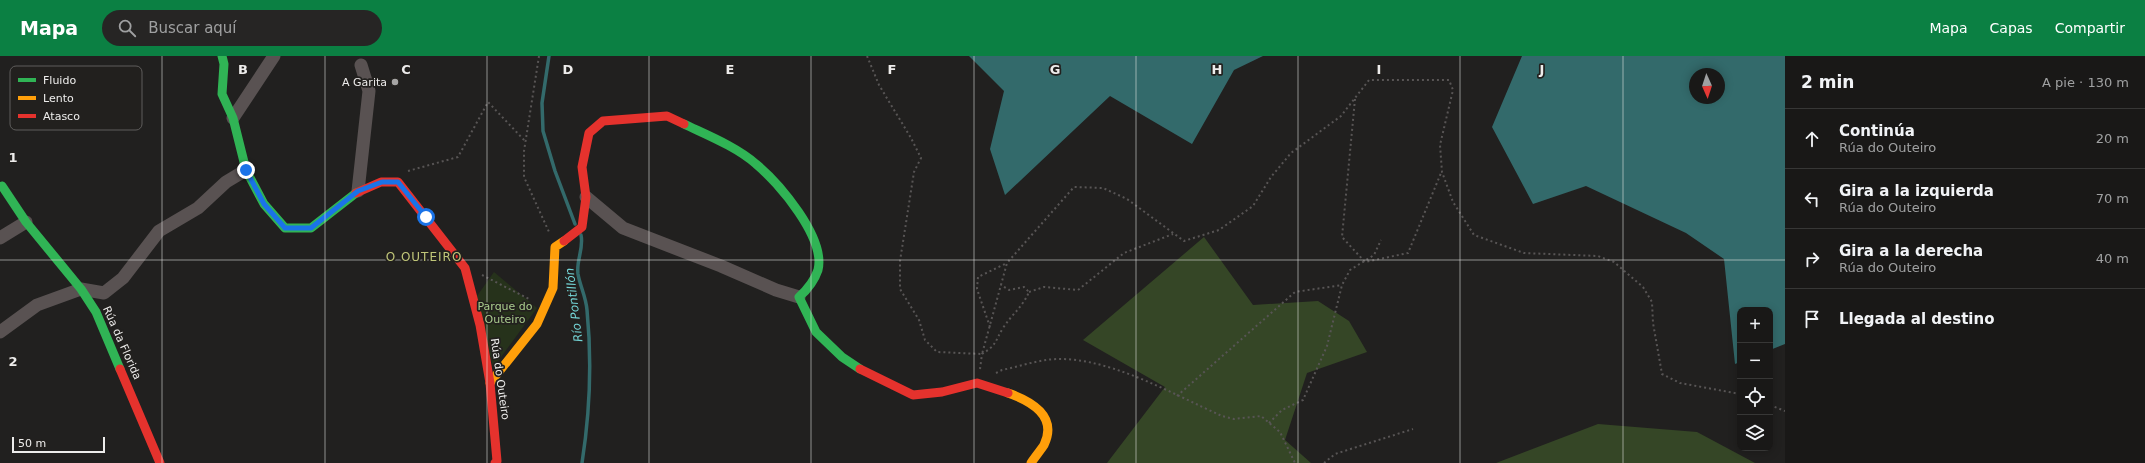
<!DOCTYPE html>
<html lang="es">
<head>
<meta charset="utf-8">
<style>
  :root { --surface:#191817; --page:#262524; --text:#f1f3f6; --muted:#9fa0a1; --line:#373736; --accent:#0b8043 }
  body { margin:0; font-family:"DejaVu Sans",sans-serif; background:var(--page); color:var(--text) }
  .controls { position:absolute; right:12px; bottom:12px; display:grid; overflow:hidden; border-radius:8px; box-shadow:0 2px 10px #0003 }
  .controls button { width:36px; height:36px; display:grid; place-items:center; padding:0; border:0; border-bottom:1px solid var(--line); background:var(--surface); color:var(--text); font:20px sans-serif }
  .compass { position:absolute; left:1689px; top:12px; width:36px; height:36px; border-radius:50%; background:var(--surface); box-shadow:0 2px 10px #0003; rotate:177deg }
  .scale { position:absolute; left:12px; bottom:10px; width:93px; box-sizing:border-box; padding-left:4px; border:2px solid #edeceb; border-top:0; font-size:11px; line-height:14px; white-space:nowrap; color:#edeceb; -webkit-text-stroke:3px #22201e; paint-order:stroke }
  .stop { position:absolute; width:12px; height:12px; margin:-9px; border:3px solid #1a73e8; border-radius:50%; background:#fff }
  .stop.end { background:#1a73e8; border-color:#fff; box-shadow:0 1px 4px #0008 }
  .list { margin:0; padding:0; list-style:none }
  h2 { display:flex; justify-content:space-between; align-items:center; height:52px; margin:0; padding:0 16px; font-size:17px }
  h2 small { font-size:13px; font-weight:400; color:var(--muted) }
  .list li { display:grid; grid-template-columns:26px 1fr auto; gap:12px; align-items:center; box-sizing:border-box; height:60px; padding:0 16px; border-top:1px solid var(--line) }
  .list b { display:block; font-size:15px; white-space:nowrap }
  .list p { margin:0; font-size:13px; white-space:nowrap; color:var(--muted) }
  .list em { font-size:13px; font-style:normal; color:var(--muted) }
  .icon { flex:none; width:22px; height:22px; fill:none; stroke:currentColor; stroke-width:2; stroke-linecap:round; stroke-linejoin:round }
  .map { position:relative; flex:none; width:1785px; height:407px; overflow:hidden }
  header { display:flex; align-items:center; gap:24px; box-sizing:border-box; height:56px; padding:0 20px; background:var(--accent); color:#fff }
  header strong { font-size:19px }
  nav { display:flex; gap:22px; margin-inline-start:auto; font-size:14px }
  .search { width:280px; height:36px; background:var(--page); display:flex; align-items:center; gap:10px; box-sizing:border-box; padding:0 14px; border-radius:22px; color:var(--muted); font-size:15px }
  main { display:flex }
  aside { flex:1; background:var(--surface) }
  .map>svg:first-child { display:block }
</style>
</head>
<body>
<header>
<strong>Mapa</strong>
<div class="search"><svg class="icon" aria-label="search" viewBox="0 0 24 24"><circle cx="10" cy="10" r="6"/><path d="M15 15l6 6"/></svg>Buscar aquí</div>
<nav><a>Mapa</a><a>Capas</a><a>Compartir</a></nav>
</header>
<main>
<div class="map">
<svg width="1785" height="407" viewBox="0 0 1785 407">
  <rect width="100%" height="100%" fill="#21201f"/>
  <path fill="#26321b" d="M 494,216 L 537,252 L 493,312 L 477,240 Z"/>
  <path fill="#354626" d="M 1204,181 L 1253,249 L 1318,245 L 1349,265 L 1367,296 L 1307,317 L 1285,384 L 1311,407 L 1107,407 L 1165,331 L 1083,284 Z
    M 1598,368 L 1697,376 L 1755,407 L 1496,407 Z"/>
  <path fill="#336a6b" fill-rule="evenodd" d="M 969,0 L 1263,0 L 1234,14 L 1192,88 L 1110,40 L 1005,139 L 990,93 L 1004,35 Z
    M 1522,0 L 1785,0 L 1785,288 L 1770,294 L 1770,254 L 1740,254 L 1740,306 L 1735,308 L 1724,203 L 1686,177 L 1586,130 L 1533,148 L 1492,71 ZM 1695,18 L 1719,18 L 1719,42 L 1695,42 Z"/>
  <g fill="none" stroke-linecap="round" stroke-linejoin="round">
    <path stroke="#336a6b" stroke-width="3.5" d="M 549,0 L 542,47 L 543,75 L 555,115 L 575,168
      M 581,179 C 584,193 576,204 578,218 C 580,230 586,241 587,254 C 592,305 590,356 582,407"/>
    <path stroke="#585555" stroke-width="2" stroke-dasharray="2 3" stroke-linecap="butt" d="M 539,0 L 524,95 L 524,121 L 549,176
      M 867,0 L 879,29 L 911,82 L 921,102 L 914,116 L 900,205 L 900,233 L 919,264 L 925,284 L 937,296 L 982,298 L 1007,207 L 1074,131 L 1103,132 L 1127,143 L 1184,185 L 1219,174 L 1253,150 L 1271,121 L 1291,97 L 1341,60 L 1369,24 L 1449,24 L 1453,34 L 1440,89 L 1442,116 L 1453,146 L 1474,179 L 1524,197 L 1598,200 L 1614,206 L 1643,231 L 1652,246 L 1653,267 L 1662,318 L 1680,327 L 1740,338
      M 1355,43 L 1342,181 L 1365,206 L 1408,197 L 1441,117
      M 408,115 L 458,101 L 488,46 L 525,85
      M 482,219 L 531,244
      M 1029,236 L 1044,231 L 1078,234 L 1124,197 L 1173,178
      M 990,271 L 977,233 L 978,221 L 1007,207
      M 980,313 L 982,298 C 997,289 995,285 1003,272 C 1012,258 1022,252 1029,236 L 1024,231 L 1009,234 L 1001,229
      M 996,317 L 1002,314 C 1017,311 1032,306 1046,304 C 1101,296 1172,338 1222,360 L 1234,363 L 1261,360 L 1280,376 L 1295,407
      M 1177,340 L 1295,236 L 1342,229
      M 1770,349 L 1785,355
      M 1269,367 L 1282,354 L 1303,344 L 1327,290 L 1342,229 L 1350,214 L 1374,199 L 1381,184
      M 1324,407 L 1335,398 L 1413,373"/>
    <path stroke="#595252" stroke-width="13" d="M 233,62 L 274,0
      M 358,135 L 369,35 L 361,9
      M 586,141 L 623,172 L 721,210 L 776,234 L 799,241
      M 0,182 L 26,166
      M 0,276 L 37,249 L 81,233 L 104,237 L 123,222 L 159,175 L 198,152 L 226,126 L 246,114"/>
    <path stroke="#30b455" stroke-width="9" d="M 222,0 L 224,8 L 222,38 L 233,62 L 246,114 L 264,148 L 285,172 L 311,172 L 356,137
      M 684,68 C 707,79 737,91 756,108 C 779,127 826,182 818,214 C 814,226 808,233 799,241 L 816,276 L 842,301 L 860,313
      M 2,130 L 26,166 L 81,233 L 96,256 L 120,313"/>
    <path stroke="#ff9f0a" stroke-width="9" d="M 490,327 L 537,268 L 553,232 L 555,191 L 564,185
      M 1008,337 C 1031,345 1058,360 1044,389 C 1040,395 1035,401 1031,407"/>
    <path stroke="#e5322d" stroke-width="9" d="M 356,137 L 381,126 L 398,126 L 465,212 L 480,269 L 490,327 L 497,405 L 495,407
      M 564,185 L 582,171 L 586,141 L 582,111 L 589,77 L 603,65 L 667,60 L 684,68
      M 120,313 L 160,407
      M 860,313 L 913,339 L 942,336 L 977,327 L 1008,337"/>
  </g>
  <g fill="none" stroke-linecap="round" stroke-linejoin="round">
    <path stroke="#1a73e8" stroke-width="5" d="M 246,114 L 264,148 L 285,172 L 311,172 L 358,135 L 382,126 L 398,126 L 426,161"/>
  </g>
  <path fill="none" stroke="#edeceb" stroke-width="1" stroke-opacity="0.55" d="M 162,0 L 162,407M 325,0 L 325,407M 487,0 L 487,407M 649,0 L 649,407M 811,0 L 811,407M 974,0 L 974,407M 1136,0 L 1136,407M 1298,0 L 1298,407M 1460,0 L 1460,407M 1623,0 L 1623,407M 0,204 L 1785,204"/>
  <circle fill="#a6a5a4" stroke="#22201e" stroke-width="1.5" cx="395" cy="26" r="4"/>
  <g text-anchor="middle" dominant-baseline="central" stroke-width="3.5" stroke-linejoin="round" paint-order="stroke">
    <g font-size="11" fill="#edeceb" stroke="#22201e" text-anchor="end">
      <text x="387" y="26">A Garita</text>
    </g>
    <g font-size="11" fill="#a9cc8d" stroke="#22201e">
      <text x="505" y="250">Parque do<tspan x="505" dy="13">Outeiro</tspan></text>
    </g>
    <g font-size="11" fill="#edeceb" stroke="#22201e">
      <text transform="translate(122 287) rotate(66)">Rúa da Florida</text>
      <text transform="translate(500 323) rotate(82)">Rúa do Outeiro</text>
    </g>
    <g font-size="12" letter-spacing="1" fill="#c0c679" stroke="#22201e">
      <text x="424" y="201">O OUTEIRO</text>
    </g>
    <g font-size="12" font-style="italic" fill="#74d5d7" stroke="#22201e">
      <text transform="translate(574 249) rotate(-97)">Río Pontillón</text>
    </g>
  </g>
  <rect x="10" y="10" width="132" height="64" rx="6" fill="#22201e" stroke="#5f5d5c" stroke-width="1"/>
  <rect x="18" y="22" width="18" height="4" fill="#30b455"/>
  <rect x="18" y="40" width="18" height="4" fill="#ff9f0a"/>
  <rect x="18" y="58" width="18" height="4" fill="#e5322d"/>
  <g font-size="11" fill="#edeceb">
    <text x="43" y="28">Fluido</text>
    <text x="43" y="46">Lento</text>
    <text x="43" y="64">Atasco</text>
  </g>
  <g font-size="13" text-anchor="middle" font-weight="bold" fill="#edeceb" stroke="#22201e" stroke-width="3.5" stroke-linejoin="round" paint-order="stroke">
    <text x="243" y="18">B</text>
    <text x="406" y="18">C</text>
    <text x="568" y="18">D</text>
    <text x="730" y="18">E</text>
    <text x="892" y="18">F</text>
    <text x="1055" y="18">G</text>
    <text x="1217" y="18">H</text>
    <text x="1379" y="18">I</text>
    <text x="1542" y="18">J</text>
    <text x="13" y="106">1</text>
    <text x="13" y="310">2</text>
  </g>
</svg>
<div class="controls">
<button>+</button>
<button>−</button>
<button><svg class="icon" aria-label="locate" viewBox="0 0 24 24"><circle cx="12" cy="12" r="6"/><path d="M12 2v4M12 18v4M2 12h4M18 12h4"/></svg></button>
<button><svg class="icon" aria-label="layers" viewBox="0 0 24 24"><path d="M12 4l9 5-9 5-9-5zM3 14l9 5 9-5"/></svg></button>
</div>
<svg class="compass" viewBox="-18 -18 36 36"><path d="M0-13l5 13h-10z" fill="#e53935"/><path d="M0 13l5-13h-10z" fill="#9fa0a1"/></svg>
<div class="scale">50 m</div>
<div class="stop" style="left:426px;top:161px"></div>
<div class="stop end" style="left:246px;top:114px"></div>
</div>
<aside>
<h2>2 min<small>A pie · 130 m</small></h2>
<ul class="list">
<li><svg class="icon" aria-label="ahead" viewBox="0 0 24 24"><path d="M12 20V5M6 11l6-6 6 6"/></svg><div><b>Continúa</b><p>Rúa do Outeiro</p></div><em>20 m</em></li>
<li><svg class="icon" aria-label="left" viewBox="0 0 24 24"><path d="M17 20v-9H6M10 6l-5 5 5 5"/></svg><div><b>Gira a la izquierda</b><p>Rúa do Outeiro</p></div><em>70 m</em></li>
<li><svg class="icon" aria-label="right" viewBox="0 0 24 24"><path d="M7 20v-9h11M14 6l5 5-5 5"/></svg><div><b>Gira a la derecha</b><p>Rúa do Outeiro</p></div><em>40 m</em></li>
<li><svg class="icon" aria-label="arrive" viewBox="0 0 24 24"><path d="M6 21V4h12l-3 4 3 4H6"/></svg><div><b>Llegada al destino</b></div></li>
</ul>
</aside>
</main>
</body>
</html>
